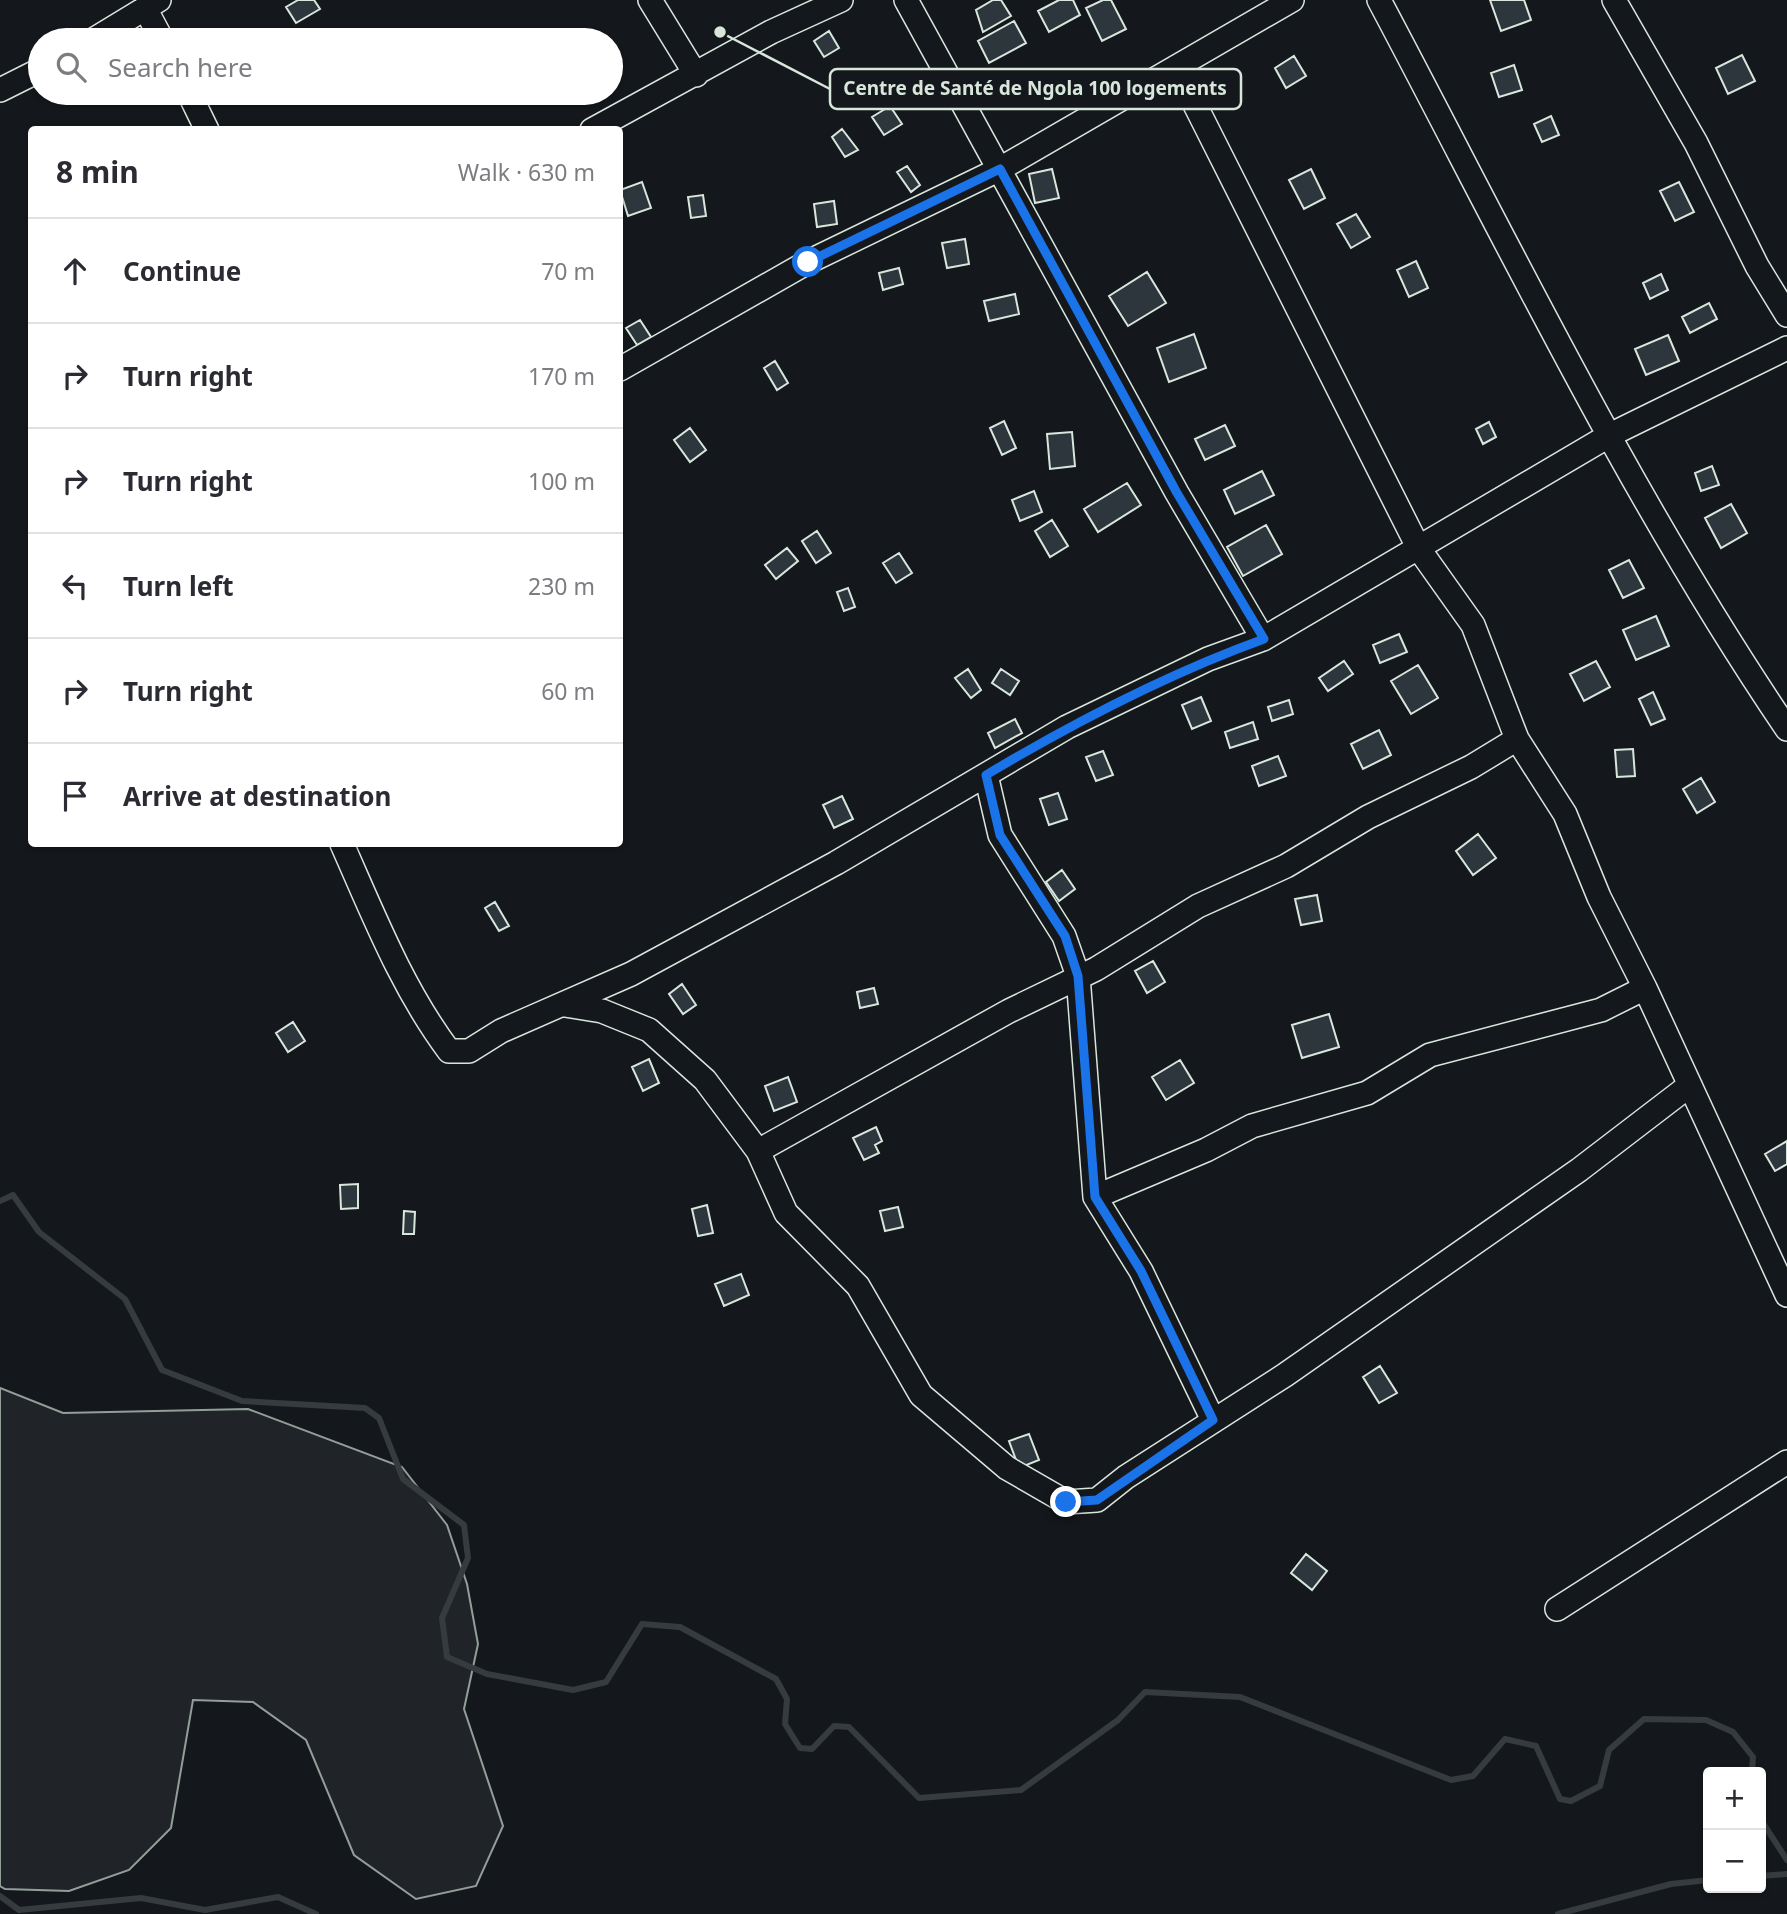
<!DOCTYPE html>
<html lang="en">
<head>
<meta charset="utf-8">
<style>
  :root { --surface:#fff; --page:#f2f2f3; --text:#2b2b33; --muted:#7c7c81; --line:#e1e1e2 }
  body { margin:0; font-family:"Noto Sans",sans-serif; background:var(--page); color:var(--text) }
  .controls { position:absolute; right:21px; bottom:21px; display:grid; overflow:hidden; border-radius:7px; box-shadow:0 2px 5px #0004 }
  .controls button { width:63px; height:63px; display:grid; place-items:center; padding:0; border:0; border-bottom:2px solid var(--line); background:var(--surface); color:var(--text); font:35px sans-serif }
  .stop { position:absolute; width:21px; height:21px; margin:-16px; border:5px solid #1a73e8; border-radius:50%; background:#fff }
  .stop.end { background:#1a73e8; border-color:#fff; box-shadow:0 2px 7px #0008 }
  .list { margin:0; padding:0; list-style:none }
  h2 { display:flex; justify-content:space-between; align-items:center; height:91px; margin:0; padding:0 28px; font-size:30px }
  h2 small { font-size:23px; font-weight:400; color:var(--muted) }
  .list li { display:grid; grid-template-columns:46px 1fr auto; gap:21px; align-items:center; box-sizing:border-box; height:105px; padding:0 28px; border-top:2px solid var(--line) }
  .list b { display:block; font-size:26px; white-space:nowrap }
  .list em { font-size:23px; font-style:normal; color:var(--muted) }
  .icon { flex:none; width:38px; height:38px; fill:none; stroke:currentColor; stroke-width:2; stroke-linecap:round; stroke-linejoin:round }
  .map { position:relative; flex:none; width:1787px; height:1914px; overflow:hidden }
  .search { position:absolute; background:var(--surface); box-shadow:0 2px 5px #0004; left:28px; top:28px; width:595px; height:77px; display:flex; align-items:center; gap:18px; box-sizing:border-box; padding:0 24px; border-radius:38px; color:var(--muted); font-size:26px }
  .panel { position:absolute; background:var(--surface); box-shadow:0 2px 5px #0004; left:28px; top:126px; width:595px; height:721px; border-radius:7px }
  .map>svg:first-child { display:block }
</style>
</head>
<body>
<div class="map">
<svg width="1787" height="1914" viewBox="0 0 1787 1914">
  <rect width="100%" height="100%" fill="#14181c"/>
  <path fill="#202428" stroke="#939e99" stroke-width="2" d="M 0,1388 L 63,1413 L 248,1409 L 402,1467 L 447,1525 L 467,1584 L 478,1644 L 464,1709 L 503,1826 L 476,1886 L 416,1899 L 354,1855 L 306,1740 L 253,1702 L 193,1700 L 171,1828 L 129,1870 L 69,1891 L 5,1889 L 0,1886 Z"/>
  <g fill="none" stroke-linecap="round" stroke-linejoin="round">
    <path stroke="#363b3e" stroke-width="6" d="M 0,1201 L 13,1195 L 39,1232 L 125,1299 L 162,1370 L 242,1401 L 365,1408 L 379,1418 L 403,1479 L 464,1525 L 468,1558 L 442,1618 L 447,1657 L 487,1674 L 573,1690 L 606,1682 L 642,1624 L 680,1627 L 776,1679 L 787,1699 L 785,1724 L 800,1748 L 812,1749 L 834,1726 L 849,1727 L 919,1798 L 1021,1790 L 1118,1720 L 1145,1692 L 1240,1697 L 1451,1780 L 1473,1776 L 1505,1739 L 1536,1746 L 1560,1799 L 1571,1801 L 1600,1786 L 1609,1750 L 1644,1719 L 1706,1720 L 1733,1732 L 1753,1757 L 1752,1772
      M 1761,1820 L 1787,1860
      M 1761,1876 L 1787,1874
      M 0,1896 L 19,1910 L 141,1898 L 205,1910 L 278,1897 L 316,1914
      M 1558,1914 L 1671,1884 L 1708,1880"/>
  </g>
  <path fill="#2c363c" stroke="#d8e6dc" stroke-width="2" d="M 298,0 L 314,0 L 320,9 L 296,23 L 286,7 Z
    M 993,0 L 1001,0 L 1011,16 L 983,32 L 976,10 Z
    M 1059,0 L 1073,0 L 1080,15 L 1049,32 L 1038,11 Z
    M 1103,0 L 1111,0 L 1126,29 L 1102,41 L 1086,8 Z
    M 1490,0 L 1524,0 L 1531,20 L 1501,31 Z
    M 1014,21 L 1026,43 L 989,63 L 978,41 Z
    M 829,31 L 839,48 L 824,57 L 814,41 Z
    M 1742,55 L 1755,81 L 1728,94 L 1716,68 Z
    M 1294,56 L 1306,76 L 1286,88 L 1275,68 Z
    M 1514,65 L 1522,90 L 1499,97 L 1491,73 Z
    M 890,106 L 902,124 L 884,135 L 872,117 Z
    M 1551,116 L 1559,135 L 1542,142 L 1534,124 Z
    M 842,129 L 858,150 L 845,157 L 832,137 Z
    M 907,166 L 920,185 L 911,192 L 897,172 Z
    M 1052,169 L 1059,198 L 1035,203 L 1029,174 Z
    M 1311,169 L 1325,198 L 1304,209 L 1289,180 Z
    M 642,182 L 651,208 L 628,216 L 620,190 Z
    M 1679,182 L 1694,212 L 1675,221 L 1660,191 Z
    M 703,195 L 706,216 L 691,218 L 688,197 Z
    M 834,201 L 837,224 L 817,227 L 814,204 Z
    M 1356,214 L 1370,237 L 1351,248 L 1337,224 Z
    M 965,239 L 969,264 L 947,268 L 942,243 Z
    M 1416,261 L 1428,288 L 1409,297 L 1397,270 Z
    M 899,268 L 903,284 L 883,290 L 879,273 Z
    M 1147,272 L 1166,303 L 1128,326 L 1109,296 Z
    M 1661,274 L 1668,290 L 1650,299 L 1643,283 Z
    M 1015,294 L 1019,314 L 989,321 L 984,301 Z
    M 1709,303 L 1717,319 L 1690,333 L 1682,317 Z
    M 640,320 L 651,337 L 637,345 L 626,328 Z
    M 1194,334 L 1206,368 L 1169,382 L 1157,348 Z
    M 1668,335 L 1679,361 L 1646,375 L 1635,349 Z
    M 775,361 L 788,383 L 777,390 L 764,368 Z
    M 1004,421 L 1016,448 L 1002,455 L 990,428 Z
    M 1489,422 L 1496,437 L 1483,444 L 1476,429 Z
    M 1225,425 L 1235,446 L 1205,460 L 1195,439 Z
    M 690,428 L 706,450 L 690,462 L 674,440 Z
    M 1072,432 L 1075,466 L 1050,469 L 1047,434 Z
    M 1712,466 L 1719,485 L 1701,491 L 1695,473 Z
    M 1262,471 L 1274,495 L 1235,514 L 1224,490 Z
    M 1127,483 L 1141,505 L 1098,532 L 1084,509 Z
    M 1034,491 L 1042,512 L 1020,521 L 1012,500 Z
    M 1731,504 L 1747,533 L 1721,548 L 1705,518 Z
    M 1052,520 L 1068,546 L 1050,557 L 1035,531 Z
    M 1266,525 L 1282,554 L 1243,576 L 1227,547 Z
    M 817,531 L 831,553 L 816,563 L 802,541 Z
    M 787,548 L 798,561 L 776,579 L 765,565 Z
    M 899,553 L 912,573 L 896,583 L 883,563 Z
    M 1629,560 L 1644,588 L 1623,598 L 1609,570 Z
    M 848,588 L 855,607 L 844,611 L 837,592 Z
    M 1656,616 L 1669,646 L 1636,660 L 1623,630 Z
    M 1399,634 L 1407,652 L 1380,663 L 1373,645 Z
    M 1344,661 L 1353,674 L 1328,691 L 1319,678 Z
    M 1596,661 L 1610,687 L 1584,701 L 1570,674 Z
    M 1418,665 L 1438,698 L 1411,714 L 1391,681 Z
    M 968,669 L 981,690 L 971,698 L 955,678 Z
    M 1001,669 L 1019,681 L 1010,695 L 992,683 Z
    M 1653,692 L 1665,719 L 1651,725 L 1639,699 Z
    M 1201,697 L 1211,721 L 1192,729 L 1182,705 Z
    M 1289,700 L 1293,714 L 1272,721 L 1268,707 Z
    M 1015,719 L 1022,733 L 995,748 L 988,733 Z
    M 1253,722 L 1258,739 L 1230,748 L 1225,732 Z
    M 1379,730 L 1391,755 L 1363,769 L 1351,744 Z
    M 1633,749 L 1635,776 L 1617,777 L 1615,750 Z
    M 1103,751 L 1113,775 L 1096,781 L 1086,757 Z
    M 1278,756 L 1286,776 L 1259,786 L 1252,766 Z
    M 1701,778 L 1715,802 L 1697,813 L 1683,789 Z
    M 1058,793 L 1067,819 L 1049,825 L 1040,799 Z
    M 842,796 L 853,819 L 834,828 L 823,805 Z
    M 1478,834 L 1496,858 L 1473,875 L 1456,851 Z
    M 1062,870 L 1075,889 L 1059,901 L 1046,882 Z
    M 1317,895 L 1322,921 L 1301,925 L 1295,899 Z
    M 495,902 L 509,926 L 499,931 L 485,908 Z
    M 1153,961 L 1165,982 L 1147,993 L 1135,971 Z
    M 682,984 L 696,1005 L 683,1014 L 669,994 Z
    M 874,988 L 878,1004 L 860,1008 L 857,992 Z
    M 1329,1014 L 1339,1047 L 1302,1058 L 1292,1025 Z
    M 293,1022 L 305,1041 L 288,1052 L 276,1033 Z
    M 649,1059 L 659,1083 L 643,1091 L 632,1067 Z
    M 1180,1060 L 1194,1083 L 1166,1100 L 1152,1077 Z
    M 788,1077 L 797,1102 L 774,1111 L 765,1086 Z
    M 876,1127 L 882,1141 L 875,1145 L 879,1153 L 864,1160 L 853,1138 Z
    M 1787,1141 L 1787,1164 L 1775,1171 L 1765,1154 Z
    M 358,1184 L 358,1208 L 341,1209 L 340,1185 Z
    M 707,1205 L 713,1233 L 698,1236 L 692,1209 Z
    M 898,1207 L 903,1227 L 885,1231 L 880,1211 Z
    M 404,1211 L 415,1212 L 414,1234 L 403,1234 Z
    M 741,1274 L 749,1295 L 724,1306 L 715,1284 Z
    M 1380,1366 L 1397,1393 L 1379,1403 L 1363,1377 Z
    M 1029,1434 L 1039,1460 L 1019,1468 L 1009,1441 Z
    M 1306,1554 L 1327,1571 L 1312,1590 L 1291,1573 Z"/>
  <g fill="none" stroke-linecap="round" stroke-linejoin="round">
    <defs>
      <path id="minor" d="M 650,0 L 696,75
        M 906,0 L 1177,493 L 1263,639
        M 1379,0 C 1509,245 1631,499 1787,729
        M 1614,0 L 1696,143 L 1757,266 L 1787,315
        M 145,8 L 162,40
        M 93,40 L 159,0
        M 1176,67 L 1419,549 L 1473,625 L 1517,739 L 1565,814 L 1599,897 L 1645,988 L 1787,1295
        M 0,90 L 40,70
        M 189,93 L 207,130
        M 592,130 L 771,32 L 841,0
        M 620,369 L 808,262 L 1000,169 L 1292,0
        M 986,775 L 1000,835 L 1064,936 L 1078,976 L 1095,1197 L 1141,1271 L 1213,1420
        M 342,844 C 374,916 402,988 449,1051 L 469,1051 L 501,1031 L 631,974 L 836,863 L 1067,727 L 1208,659 L 1263,639 L 1610,435 L 1787,348
        M 565,1005 L 602,1011 L 649,1030 L 705,1080 L 758,1151 L 786,1213 L 858,1286 L 921,1395 L 1007,1468 L 1066,1502 L 1097,1500 L 1126,1477 L 1285,1375 L 1579,1170 L 1690,1085
        M 758,1151 L 1009,1011 L 1096,969 L 1198,906 L 1286,866 L 1368,817 L 1471,767 L 1517,739
        M 1095,1197 L 1206,1150 L 1252,1126 L 1367,1093 L 1430,1055 L 1601,1010 L 1645,988
        M 1557,1609 L 1787,1462"/>
    </defs>
    <use href="#minor" stroke="#d8e6dc" stroke-width="26"/>
    <use href="#minor" stroke="#14181c" stroke-width="23"/>
  </g>
  <g fill="none" stroke-linecap="round" stroke-linejoin="round">
    <path stroke="#1a73e8" stroke-width="9" d="M 808,262 L 1000,169 L 1177,493 L 1264,639 C 1167,674 1075,722 986,775 L 1000,835 L 1065,936 L 1078,976 L 1095,1197 L 1141,1271 L 1213,1420 L 1097,1500 L 1066,1502"/>
  </g>
  <path fill="none" stroke="#d8e6dc" stroke-width="2.5" d="M720 32L830 89"/>
  <circle fill="#d8e6dc" stroke="#14181c" stroke-width="2.5" cx="720" cy="32" r="7"/>
  <rect fill="#14181c" stroke="#d8e6dc" stroke-width="2.5" x="830" y="69" width="411" height="40" rx="7"/>
  <g font-size="19" text-anchor="middle" font-weight="bold" fill="#d8e6dc">
    <text x="1035" y="95">Centre de Santé de Ngola 100 logements</text>
  </g>
</svg>
<div class="controls">
<button>+</button>
<button>−</button>
</div>
<div class="stop" style="left:808px;top:262px"></div>
<div class="stop end" style="left:1066px;top:1502px"></div>
<div class="search"><svg class="icon" aria-label="search" viewBox="0 0 24 24"><circle cx="10" cy="10" r="6"/><path d="M15 15l6 6"/></svg>Search here</div>
<section class="panel">
<h2>8 min<small>Walk · 630 m</small></h2>
<ul class="list">
<li><svg class="icon" aria-label="ahead" viewBox="0 0 24 24"><path d="M12 20V5M6 11l6-6 6 6"/></svg><div><b>Continue</b></div><em>70 m</em></li>
<li><svg class="icon" aria-label="right" viewBox="0 0 24 24"><path d="M7 20v-9h11M14 6l5 5-5 5"/></svg><div><b>Turn right</b></div><em>170 m</em></li>
<li><svg class="icon" aria-label="right" viewBox="0 0 24 24"><path d="M7 20v-9h11M14 6l5 5-5 5"/></svg><div><b>Turn right</b></div><em>100 m</em></li>
<li><svg class="icon" aria-label="left" viewBox="0 0 24 24"><path d="M17 20v-9H6M10 6l-5 5 5 5"/></svg><div><b>Turn left</b></div><em>230 m</em></li>
<li><svg class="icon" aria-label="right" viewBox="0 0 24 24"><path d="M7 20v-9h11M14 6l5 5-5 5"/></svg><div><b>Turn right</b></div><em>60 m</em></li>
<li><svg class="icon" aria-label="arrive" viewBox="0 0 24 24"><path d="M6 21V4h12l-3 4 3 4H6"/></svg><div><b>Arrive at destination</b></div></li>
</ul>
</section>
</div>
</body>
</html>
